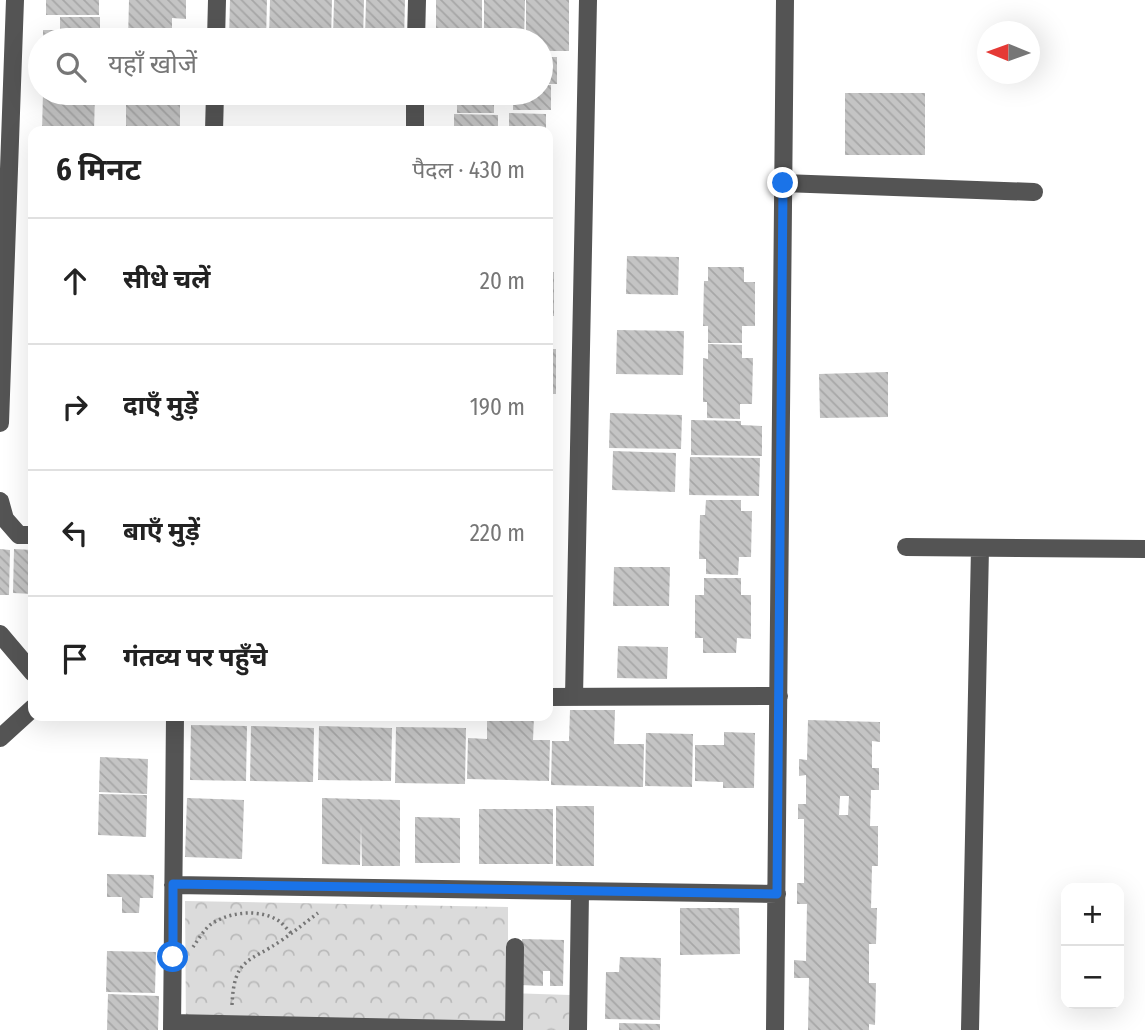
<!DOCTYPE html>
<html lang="hi">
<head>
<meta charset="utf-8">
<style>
  :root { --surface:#fff; --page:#f6f6f6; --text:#222; --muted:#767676; --line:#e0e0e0 }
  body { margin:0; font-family:"Fira Sans Condensed","Noto Sans Devanagari",sans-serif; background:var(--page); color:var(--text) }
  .controls { position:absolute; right:21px; bottom:21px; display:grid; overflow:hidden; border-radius:14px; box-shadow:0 7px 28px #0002 }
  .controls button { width:63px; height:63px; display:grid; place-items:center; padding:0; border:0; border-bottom:2px solid var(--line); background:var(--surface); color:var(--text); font:35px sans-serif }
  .compass { position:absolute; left:977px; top:21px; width:63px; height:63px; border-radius:50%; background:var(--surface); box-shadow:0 7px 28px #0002; rotate:271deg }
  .stop { position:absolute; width:21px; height:21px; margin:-16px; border:5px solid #1a73e8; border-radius:50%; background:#fff }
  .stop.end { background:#1a73e8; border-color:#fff; box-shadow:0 2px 7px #0008 }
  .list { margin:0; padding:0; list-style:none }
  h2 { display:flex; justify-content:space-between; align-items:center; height:91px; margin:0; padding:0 28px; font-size:30px }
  h2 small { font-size:23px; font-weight:400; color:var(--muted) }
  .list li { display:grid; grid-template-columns:46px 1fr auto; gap:21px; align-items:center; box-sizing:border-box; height:126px; padding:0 28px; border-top:2px solid var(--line) }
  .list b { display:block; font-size:26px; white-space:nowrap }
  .list em { font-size:23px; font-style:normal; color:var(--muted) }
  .icon { flex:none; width:38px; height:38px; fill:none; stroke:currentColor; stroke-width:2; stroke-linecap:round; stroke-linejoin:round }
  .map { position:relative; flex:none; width:1145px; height:1030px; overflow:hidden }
  .search { position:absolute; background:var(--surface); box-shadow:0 7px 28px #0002; left:28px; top:28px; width:525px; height:77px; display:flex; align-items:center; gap:18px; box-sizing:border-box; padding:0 24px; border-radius:38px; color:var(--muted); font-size:26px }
  .panel { position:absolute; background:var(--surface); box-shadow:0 7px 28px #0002; left:28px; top:126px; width:525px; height:595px; border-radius:14px }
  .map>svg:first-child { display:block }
</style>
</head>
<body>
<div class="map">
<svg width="1145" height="1030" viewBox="0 0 1145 1030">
  <defs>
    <pattern id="park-crowns" width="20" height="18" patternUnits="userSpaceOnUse" patternTransform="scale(1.75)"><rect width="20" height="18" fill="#dbdbdb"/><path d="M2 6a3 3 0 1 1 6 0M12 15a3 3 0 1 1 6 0" fill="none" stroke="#bababa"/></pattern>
    <pattern id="building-back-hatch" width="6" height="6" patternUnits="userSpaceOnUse" patternTransform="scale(1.75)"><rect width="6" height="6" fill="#c4c4c4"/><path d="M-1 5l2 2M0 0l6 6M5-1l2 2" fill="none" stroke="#a7a7a7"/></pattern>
  </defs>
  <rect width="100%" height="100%" fill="#fff"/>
  <path fill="url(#park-crowns)" d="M 185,901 L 508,907 L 508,993 L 570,995 L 569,1030 L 186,1030 Z"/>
  <path fill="url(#building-back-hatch)" fill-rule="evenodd" d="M 46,0 L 99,0 L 99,15 L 46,15 Z
    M 129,0 L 186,0 L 186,19 L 172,18 L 172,40 L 128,40 Z
    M 230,0 L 267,0 L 266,40 L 229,39 Z
    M 270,0 L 332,0 L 331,40 L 269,40 Z
    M 334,0 L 364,0 L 363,40 L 333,39 Z
    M 366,0 L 405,0 L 404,40 L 365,39 Z
    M 436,0 L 482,0 L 482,40 L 436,40 Z
    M 484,0 L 525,0 L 524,40 L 484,40 Z
    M 526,0 L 569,0 L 569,51 L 541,51 L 541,40 L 526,40 Z
    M 60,17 L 100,17 L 100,40 L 43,40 L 43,30 L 60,30 Z
    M 541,57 L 557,57 L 557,84 L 541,84 Z
    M 541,85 L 551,85 L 551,110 L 513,110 L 513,93 L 541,93 Z
    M 43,93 L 95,93 L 94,131 L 42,131 Z
    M 126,93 L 180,93 L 180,131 L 126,131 Z
    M 229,93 L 267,93 L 267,101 L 229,100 Z
    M 271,93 L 301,93 L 301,105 L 270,104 Z
    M 302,93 L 364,93 L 364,105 L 302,103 Z
    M 368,93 L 403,93 L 402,105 L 367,104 Z
    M 457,93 L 494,93 L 494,113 L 457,113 Z
    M 845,93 L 925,93 L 925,155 L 845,155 Z
    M 509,113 L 546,114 L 546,131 L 509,131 Z
    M 454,114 L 498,115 L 498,131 L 454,131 Z
    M 627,256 L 679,257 L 678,295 L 626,294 Z
    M 708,267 L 744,267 L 744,282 L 755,282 L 755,326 L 742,326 L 742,343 L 708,343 L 708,326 L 703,326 L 704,281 L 708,281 Z
    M 548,272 L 554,272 L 554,316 L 548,316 Z
    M 617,330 L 684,331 L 683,375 L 616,374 Z
    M 708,344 L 742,345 L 742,358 L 753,358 L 752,404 L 740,404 L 740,419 L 707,418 L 707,402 L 703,402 L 703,358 L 708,359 Z
    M 548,349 L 556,349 L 556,394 L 548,394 Z
    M 888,372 L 888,417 L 820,418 L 819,374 Z
    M 610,413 L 682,415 L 681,449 L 609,448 Z
    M 691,420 L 741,421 L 741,425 L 762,426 L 762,456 L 691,455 Z
    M 548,425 L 551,425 L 551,471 L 548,471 Z
    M 613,451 L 676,453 L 675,492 L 612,490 Z
    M 690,457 L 760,458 L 759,496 L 689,495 Z
    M 706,500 L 741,500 L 741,511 L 752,511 L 751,557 L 739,557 L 738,575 L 706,574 L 706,559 L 699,559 L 700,515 L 705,515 Z
    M 0,549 L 10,550 L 9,595 L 0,595 Z
    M 14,549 L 33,550 L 33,594 L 13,593 Z
    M 614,567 L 670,567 L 669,606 L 613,606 Z
    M 704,578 L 741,578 L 741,595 L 751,595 L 751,639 L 737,638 L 736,653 L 703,653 L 703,638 L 695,638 L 695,595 L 704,595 Z
    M 618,646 L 668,647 L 667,679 L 617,678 Z
    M 570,710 L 615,710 L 614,744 L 644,744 L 643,787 L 551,785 L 552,741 L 569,741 Z
    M 487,716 L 534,716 L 533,740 L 550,740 L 549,781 L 467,779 L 468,738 L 487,739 Z
    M 808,720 L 880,722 L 880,742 L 872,741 L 872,768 L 879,768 L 879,790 L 871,790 L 870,826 L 878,826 L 878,866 L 872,866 L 871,908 L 877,908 L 876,944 L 869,944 L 869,983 L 876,983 L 875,1025 L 869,1024 L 869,1030 L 808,1030 L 809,978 L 794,978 L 794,960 L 806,961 L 807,904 L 797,904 L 797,883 L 804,883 L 804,819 L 798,819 L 798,804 L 806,804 L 806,775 L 799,776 L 799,759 L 807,760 ZM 840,796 L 849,796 L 848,815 L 839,815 Z
    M 191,725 L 247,726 L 246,781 L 190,780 Z
    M 251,726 L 314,728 L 313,782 L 250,781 Z
    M 319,726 L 392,728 L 391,781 L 318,780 Z
    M 396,727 L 466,728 L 465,784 L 395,783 Z
    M 724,732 L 755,733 L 754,788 L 723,788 L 723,782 L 695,781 L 695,745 L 724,745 Z
    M 646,733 L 693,734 L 692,787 L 645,786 Z
    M 100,757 L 148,759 L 147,794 L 99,792 Z
    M 99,794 L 147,795 L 146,837 L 98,835 Z
    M 187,798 L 244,800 L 242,859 L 185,857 Z
    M 322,798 L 400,800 L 400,866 L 362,866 L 361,824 L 360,865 L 322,864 Z
    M 556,806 L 594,806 L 594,866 L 556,866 Z
    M 479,809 L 553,809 L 553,864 L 479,864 Z
    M 415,817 L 460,818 L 460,863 L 415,863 Z
    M 107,874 L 154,875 L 153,898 L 140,898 L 139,913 L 122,913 L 122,897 L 107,897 Z
    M 680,908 L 739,908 L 740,954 L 680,955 Z
    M 522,939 L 564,940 L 563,986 L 550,986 L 550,971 L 543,971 L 543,986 L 521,985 Z
    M 107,951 L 156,952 L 155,993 L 106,992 Z
    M 620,957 L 661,958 L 660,1020 L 605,1019 L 606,972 L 619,972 Z
    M 108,994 L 159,996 L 158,1030 L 107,1030 Z
    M 619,1023 L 660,1024 L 660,1030 L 619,1030 Z"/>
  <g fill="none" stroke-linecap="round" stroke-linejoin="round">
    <path stroke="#767676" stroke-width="3.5" stroke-dasharray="2 3.5" stroke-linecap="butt" d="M 193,947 C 198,940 203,931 210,925 C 227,912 260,908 279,921 C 283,924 287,929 291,933
      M 232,1005 C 234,957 249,963 282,940 C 295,931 306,922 318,913"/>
    <path stroke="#545454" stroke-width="18" d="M 216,40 L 217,0
      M 416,40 L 417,0
      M 214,131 L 215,93
      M 415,131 L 415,93
      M 783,183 L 1034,192
      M 0,423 L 15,0
      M 0,501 L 5,519 L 19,535 L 33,535
      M 906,547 L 1145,549
      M 0,634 L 33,673
      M 548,697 L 779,696
      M 574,697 L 588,0
      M 0,738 L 33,708
      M 173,885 L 777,894
      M 172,1023 L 514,1030
      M 172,1030 L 175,716
      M 514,1030 L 515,947
      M 578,1030 L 580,892
      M 775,1030 L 785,0
      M 970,1030 L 980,548"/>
  </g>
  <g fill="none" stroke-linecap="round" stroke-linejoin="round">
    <path stroke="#1a73e8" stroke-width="9" d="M 173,957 L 173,884 L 777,894 L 783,183"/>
  </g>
</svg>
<div class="controls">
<button>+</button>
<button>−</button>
</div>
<svg class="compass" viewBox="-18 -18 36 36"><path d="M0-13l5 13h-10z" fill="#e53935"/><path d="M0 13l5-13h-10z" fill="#767676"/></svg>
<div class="stop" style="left:173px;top:957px"></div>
<div class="stop end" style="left:783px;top:183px"></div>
<div class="search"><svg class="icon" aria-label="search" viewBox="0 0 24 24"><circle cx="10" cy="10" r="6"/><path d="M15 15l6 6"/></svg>यहाँ खोजें</div>
<section class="panel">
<h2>6 मिनट<small>पैदल · 430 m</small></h2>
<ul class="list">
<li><svg class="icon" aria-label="ahead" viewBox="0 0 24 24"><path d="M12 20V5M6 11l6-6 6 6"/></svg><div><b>सीधे चलें</b></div><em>20 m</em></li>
<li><svg class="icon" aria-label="right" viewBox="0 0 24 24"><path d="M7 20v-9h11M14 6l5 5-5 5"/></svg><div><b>दाएँ मुड़ें</b></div><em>190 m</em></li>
<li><svg class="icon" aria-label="left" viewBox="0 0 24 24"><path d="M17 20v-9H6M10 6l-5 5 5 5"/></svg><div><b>बाएँ मुड़ें</b></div><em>220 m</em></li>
<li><svg class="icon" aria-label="arrive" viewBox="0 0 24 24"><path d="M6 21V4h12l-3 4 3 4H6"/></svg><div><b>गंतव्य पर पहुँचे</b></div></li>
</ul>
</section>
</div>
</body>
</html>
